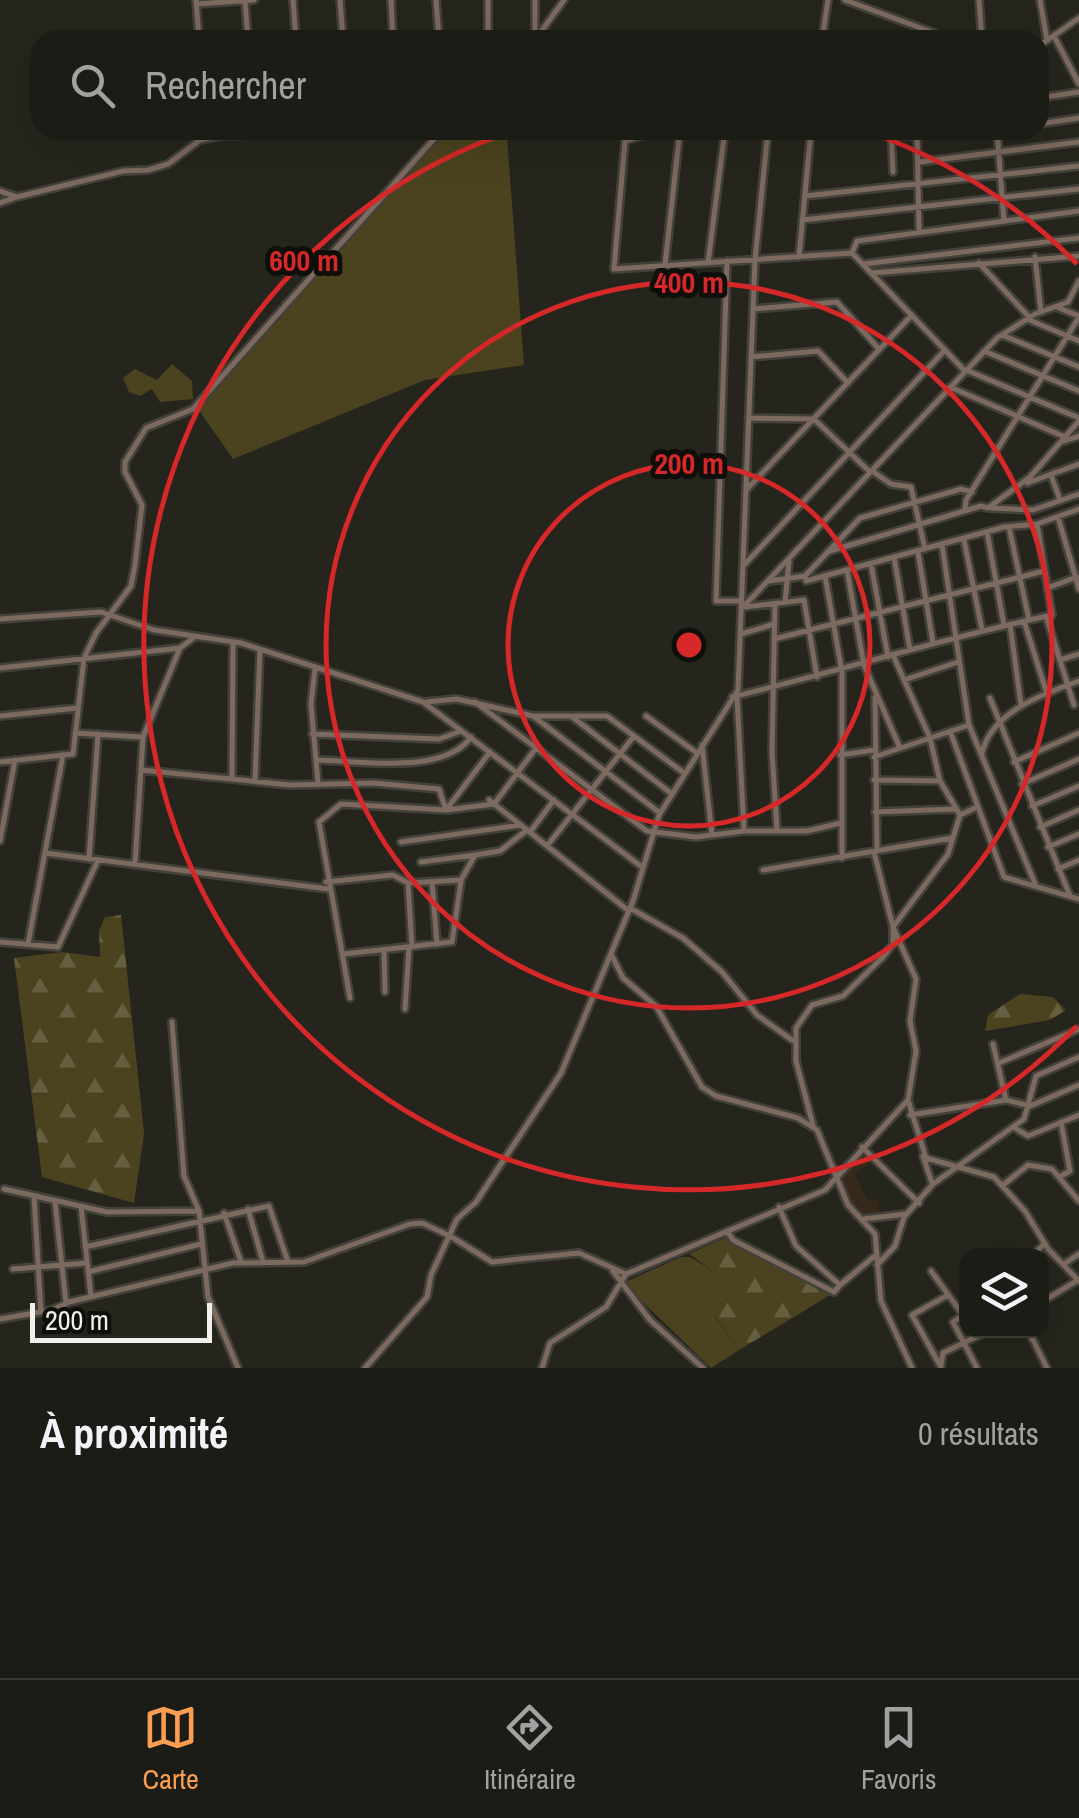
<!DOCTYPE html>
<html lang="fr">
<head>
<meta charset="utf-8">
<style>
  :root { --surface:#1c1c16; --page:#292923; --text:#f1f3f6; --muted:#a0a1a1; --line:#3a3a35; --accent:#fb9e51 }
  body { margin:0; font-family:"Archivo Narrow",sans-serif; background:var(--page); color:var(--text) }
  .controls { position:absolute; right:30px; bottom:30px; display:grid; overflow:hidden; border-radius:20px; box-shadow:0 10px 40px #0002 }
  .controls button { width:90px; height:90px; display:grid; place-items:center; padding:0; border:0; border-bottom:2px solid var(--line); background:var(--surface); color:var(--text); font:50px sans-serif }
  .scale { position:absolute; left:30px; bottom:25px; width:182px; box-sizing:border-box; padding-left:10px; border:5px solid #f1f0eb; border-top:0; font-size:28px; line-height:35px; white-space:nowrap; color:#f1f0eb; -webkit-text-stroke:8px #0e0e0a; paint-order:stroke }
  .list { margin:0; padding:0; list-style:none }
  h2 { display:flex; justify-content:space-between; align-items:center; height:130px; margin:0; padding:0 40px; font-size:42px }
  h2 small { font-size:32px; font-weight:400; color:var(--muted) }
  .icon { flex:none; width:55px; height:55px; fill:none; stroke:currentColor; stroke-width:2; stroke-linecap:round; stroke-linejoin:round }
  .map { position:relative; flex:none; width:1079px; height:1368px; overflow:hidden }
  .search { position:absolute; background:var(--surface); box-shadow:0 10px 40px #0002; left:30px; right:30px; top:30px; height:110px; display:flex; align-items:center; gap:25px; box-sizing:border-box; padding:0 35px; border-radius:30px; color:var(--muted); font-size:38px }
  .sheet { height:310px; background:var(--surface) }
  nav { display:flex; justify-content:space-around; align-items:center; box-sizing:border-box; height:140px; border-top:2px solid var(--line); background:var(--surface); font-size:28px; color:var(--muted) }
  nav a { display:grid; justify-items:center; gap:5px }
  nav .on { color:var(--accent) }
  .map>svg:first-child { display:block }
</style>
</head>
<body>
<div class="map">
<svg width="1079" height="1368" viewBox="0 0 1079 1368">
  <defs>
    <pattern id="forest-firs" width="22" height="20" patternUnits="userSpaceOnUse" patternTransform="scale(2.5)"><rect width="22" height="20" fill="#4b431f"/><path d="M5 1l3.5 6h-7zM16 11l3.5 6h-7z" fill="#655e40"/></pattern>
  </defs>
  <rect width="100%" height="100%" fill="#26251d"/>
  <path fill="#36291b" d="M 858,1151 L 870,1163 L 855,1173 L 867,1200 L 877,1200 L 882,1220 L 860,1218 L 848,1205 L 838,1176 Z"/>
  <path fill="#4b431f" d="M 447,131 L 507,137 L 524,365 L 425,380 L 233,459 L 198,409 Z
    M 172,364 L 192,381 L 193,399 L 160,402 L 152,389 L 140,396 L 129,392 L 123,378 L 135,369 L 157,380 Z
    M 681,1257 L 690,1257 L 712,1270 L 710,1286 L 720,1307 L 715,1317 L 739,1350 L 711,1368 L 623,1283 Z"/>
  <path fill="url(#forest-firs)" d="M 121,915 L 144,1133 L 134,1203 L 42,1177 L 14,958 L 63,952 L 100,957 L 99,931 L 105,917 Z
    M 1020,994 L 1053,997 L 1066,1010 L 1050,1020 L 985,1031 L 988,1015 Z
    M 727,1237 L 729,1241 L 832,1294 L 739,1350 L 715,1316 L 720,1307 L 709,1291 L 712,1270 L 689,1254 Z"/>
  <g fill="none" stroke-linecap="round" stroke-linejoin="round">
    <defs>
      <path id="street" d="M 196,0 L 199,40
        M 293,0 L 296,40
        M 340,0 L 343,40
        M 391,0 L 393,40
        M 436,0 L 439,40
        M 488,0 L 488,40
        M 845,0 L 953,40
        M 979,0 L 982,40
        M 1040,0 L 1047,40
        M 245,1 L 248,40
        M 197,4 L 254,0
        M 1054,36 L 1079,84
        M 535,37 L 535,0
        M 535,40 L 564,0
        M 822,40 L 828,0
        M 1039,46 L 1079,18
        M 1039,98 L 1079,92
        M 1039,124 L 1079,118
        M 659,130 L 625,141 L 614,269 L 852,253 L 965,371
        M 891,130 L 893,172
        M 917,130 L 919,232
        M 997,130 L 1004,221
        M 811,133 L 917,136 L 986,130
        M 919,162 L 1079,142
        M 0,191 L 17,197 L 123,171 L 148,170 L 168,164 L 200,140 L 219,136 L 383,130
        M 805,196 L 1079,166
        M 0,203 L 14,198
        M 802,220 L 1079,189
        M 852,253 L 857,241 L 1079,211
        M 799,257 L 811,130
        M 1035,257 L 1041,312
        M 727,261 L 716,601 L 742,601
        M 708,263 L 725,130
        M 979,263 L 1029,317
        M 863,264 L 1079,238
        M 665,265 L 680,130
        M 872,273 L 1079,256
        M 1059,308 L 1079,316
        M 753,309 L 837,302 L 879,349
        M 1027,319 L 1079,341
        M 1002,335 L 1079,367
        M 984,351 L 1079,391
        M 751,357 L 818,351 L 848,383
        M 966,370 L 1079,418
        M 950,387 L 1065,437
        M 749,418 L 814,419 L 870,472
        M 1064,441 L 1079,436
        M 872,471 L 891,484 L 911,487 L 925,549
        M 1051,475 L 1060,500
        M 1027,483 L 1079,464
        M 748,488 L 912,315
        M 972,492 L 961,489 L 860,518 L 805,576 L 806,581 L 1004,527 L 1037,524 L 1079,509
        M 991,508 L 1033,510 L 1079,494
        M 965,510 L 966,500 L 1079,317
        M 1058,517 L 1079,589
        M 1009,527 L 1029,620
        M 987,532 L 1004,625
        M 964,540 L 982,630
        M 942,545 L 969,725 L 1036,886
        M 830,551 L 981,506 L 988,508 L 1030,477 L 1079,421
        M 918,552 L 933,643
        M 894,557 L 910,650
        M 745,564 L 945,350
        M 871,564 L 888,657
        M 847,570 L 864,665 L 900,748
        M 825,576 L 842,672 L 842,858
        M 769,581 L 805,576
        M 1047,588 L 1077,577
        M 785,602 L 789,561
        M 775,604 L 772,752 L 777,830
        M 744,606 L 997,338 L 1035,314 L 1068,302 L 1079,281
        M 745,607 L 804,600 L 817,677
        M 1046,616 L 1074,705
        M 0,619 L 101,612 L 154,630 L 241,643 L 423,702 L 642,867
        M 1024,621 L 1047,694
        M 1010,624 L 1021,705
        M 741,634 L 774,624
        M 774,639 L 1044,571
        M 893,655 L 930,738 L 940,781 L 960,815
        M 1060,660 L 1079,654
        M 0,668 L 180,648
        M 315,669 L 311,704 L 318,783
        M 904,680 L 958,662
        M 737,696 L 744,831
        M 732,697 C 839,671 944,638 1052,615 L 1037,524
        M 875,697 L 877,851
        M 990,698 L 1070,896
        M 426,702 L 457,699 L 533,716 L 660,813
        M 475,702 L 647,831 L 696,837 L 744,831 L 807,831 L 841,823
        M 0,716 L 77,708
        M 533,716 L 571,716 L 672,794
        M 574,716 L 607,716 L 684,773
        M 646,716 L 697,753
        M 950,731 L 1004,877 L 1079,899
        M 75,733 L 142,737
        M 312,734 L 439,739 L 461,731
        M 702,745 L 712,835
        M 982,753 C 991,712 1043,694 1079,681
        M 840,755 L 874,750
        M 874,757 L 969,725
        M 318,760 C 362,761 444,775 471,737
        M 0,762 L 73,754 L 84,658 L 96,633 L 131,586 L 135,565 L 142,505 L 125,472 L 125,462 L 146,428 L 193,409 L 442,130
        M 1014,762 L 1079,733
        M 141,770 L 290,785 L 374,783 L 439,789 L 446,810
        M 232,779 L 233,642
        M 874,780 L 940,781
        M 255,781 L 260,649
        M 1022,784 L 1079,759
        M 489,800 L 629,911
        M 1032,806 L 1079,786
        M 446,810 L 490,752
        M 875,812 L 956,809
        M 1040,827 L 1079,810
        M 530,832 L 554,800
        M 0,841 L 15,760
        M 401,842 L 520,825
        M 547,846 L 634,736
        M 1048,847 L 1079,834
        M 45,853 L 328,889
        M 89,859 L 98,734
        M 421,862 L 475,855
        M 135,864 L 143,737 L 180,648 L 193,638
        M 1058,869 L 1079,860
        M 763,870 L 952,838
        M 326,882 L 393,875 L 408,883 L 461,880 L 475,855 L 500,851 L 527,830
        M 432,882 L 437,944
        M 408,883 L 412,947
        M 630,908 L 683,938 L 722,972 L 757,1015 L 792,1040
        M 0,942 L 58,947 L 98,860
        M 28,944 L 63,755
        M 384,950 L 385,992
        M 343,954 L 452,942 L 461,881
        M 611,954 L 623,978 L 656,1006 L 702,1087 L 716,1096 L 798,1118 L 817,1130 L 848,1205 L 875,1234 L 881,1301 L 912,1368
        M 350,998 L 319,822 L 341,804 L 446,810 L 494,804 L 536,748
        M 405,1009 L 409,947
        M 172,1022 L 184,1176 L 199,1211 L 208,1297 L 238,1368
        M 999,1063 L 1079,1029
        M 908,1100 L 926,1158 L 994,1177 L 1025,1211 L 1048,1249 L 1079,1281
        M 1006,1100 L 1030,1106 L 1079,1085
        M 910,1115 L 1006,1100 L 993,1044
        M 813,1125 L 796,1061 L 796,1028 L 812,1005 L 843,996 L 883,957 L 893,944 L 893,927 L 948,854 L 960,815 L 977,807
        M 1015,1128 L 1028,1136 L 1079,1115
        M 862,1147 L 919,1203
        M 923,1156 L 932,1183
        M 1059,1177 L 1070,1171 L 1061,1122
        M 1003,1185 L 1028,1165 L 1052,1169 L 1079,1201
        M 4,1189 L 107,1212 L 199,1211
        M 34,1196 L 41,1312
        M 55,1202 L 66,1303
        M 81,1206 L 91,1296
        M 248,1209 L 263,1262
        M 224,1213 L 241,1262
        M 863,1219 L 906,1214
        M 727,1231 L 733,1240 L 834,1292 L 840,1285 L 796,1246 L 779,1207
        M 85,1247 L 269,1206 L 288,1262
        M 1032,1256 L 1045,1243
        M 1064,1264 L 1079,1254
        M 877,1265 L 895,1246 L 904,1217 L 933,1184 L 1024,1119 L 1036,1076 L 1079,1057
        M 13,1269 L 87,1263
        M 613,1271 L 650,1320 L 703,1368
        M 931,1271 L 963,1315
        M 88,1272 L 201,1244
        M 840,1285 L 876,1255
        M 1042,1302 L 1078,1280
        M 966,1313 L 953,1322 L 977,1368
        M 0,1319 L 52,1310 L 69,1302 L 233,1263 L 304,1262 L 410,1224 L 422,1223 L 450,1236 L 492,1262 L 579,1253 L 626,1274
        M 1028,1330 L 1047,1368
        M 941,1365 L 943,1353 L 990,1330
        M 941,1367 L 912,1315 L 948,1295
        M 365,1368 L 427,1297 L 431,1275 L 457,1219 L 476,1202 L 561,1073 L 633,901 L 659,815 L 738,690 L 755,260 L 768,130
        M 542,1368 L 550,1343 L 606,1307 L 626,1274 L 825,1190 L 908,1100 L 916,1051 L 910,1021 L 916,979 L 893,927 L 874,852"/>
    </defs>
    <use href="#street" stroke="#42413a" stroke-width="10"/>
    <use href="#street" stroke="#7c695f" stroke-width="5"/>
  </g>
  <g fill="none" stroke="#d62828" stroke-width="5">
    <circle cx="689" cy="645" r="181"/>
    <circle cx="689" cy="645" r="363"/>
    <path d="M1077 1026A544 544 0 1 1 512 131M866 131A544 544 0 0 1 1077 264"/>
  </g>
  <circle cx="689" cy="645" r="15" fill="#d62828" stroke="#0e0e0a" stroke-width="5"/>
  <g font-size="30" text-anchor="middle" font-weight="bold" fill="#d62828" stroke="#0e0e0a" stroke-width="10" stroke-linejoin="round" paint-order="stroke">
    <text x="304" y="271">600 m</text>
    <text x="689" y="293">400 m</text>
    <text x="689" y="474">200 m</text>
  </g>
</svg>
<div class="controls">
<button><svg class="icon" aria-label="layers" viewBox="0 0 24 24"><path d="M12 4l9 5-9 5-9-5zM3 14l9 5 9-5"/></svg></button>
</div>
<div class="scale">200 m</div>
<div class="search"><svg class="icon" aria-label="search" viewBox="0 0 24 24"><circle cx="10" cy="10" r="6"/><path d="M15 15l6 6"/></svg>Rechercher</div>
</div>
<section class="sheet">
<h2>À proximité<small>0 résultats</small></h2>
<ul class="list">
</ul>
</section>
<nav>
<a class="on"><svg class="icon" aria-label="map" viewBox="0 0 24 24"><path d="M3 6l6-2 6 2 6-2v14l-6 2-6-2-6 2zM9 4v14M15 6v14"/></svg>Carte</a>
<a><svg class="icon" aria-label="directions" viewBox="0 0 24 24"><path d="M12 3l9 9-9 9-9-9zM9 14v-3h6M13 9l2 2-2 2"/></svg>Itinéraire</a>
<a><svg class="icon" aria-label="saved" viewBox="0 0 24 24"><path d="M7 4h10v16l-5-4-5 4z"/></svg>Favoris</a>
</nav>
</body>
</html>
